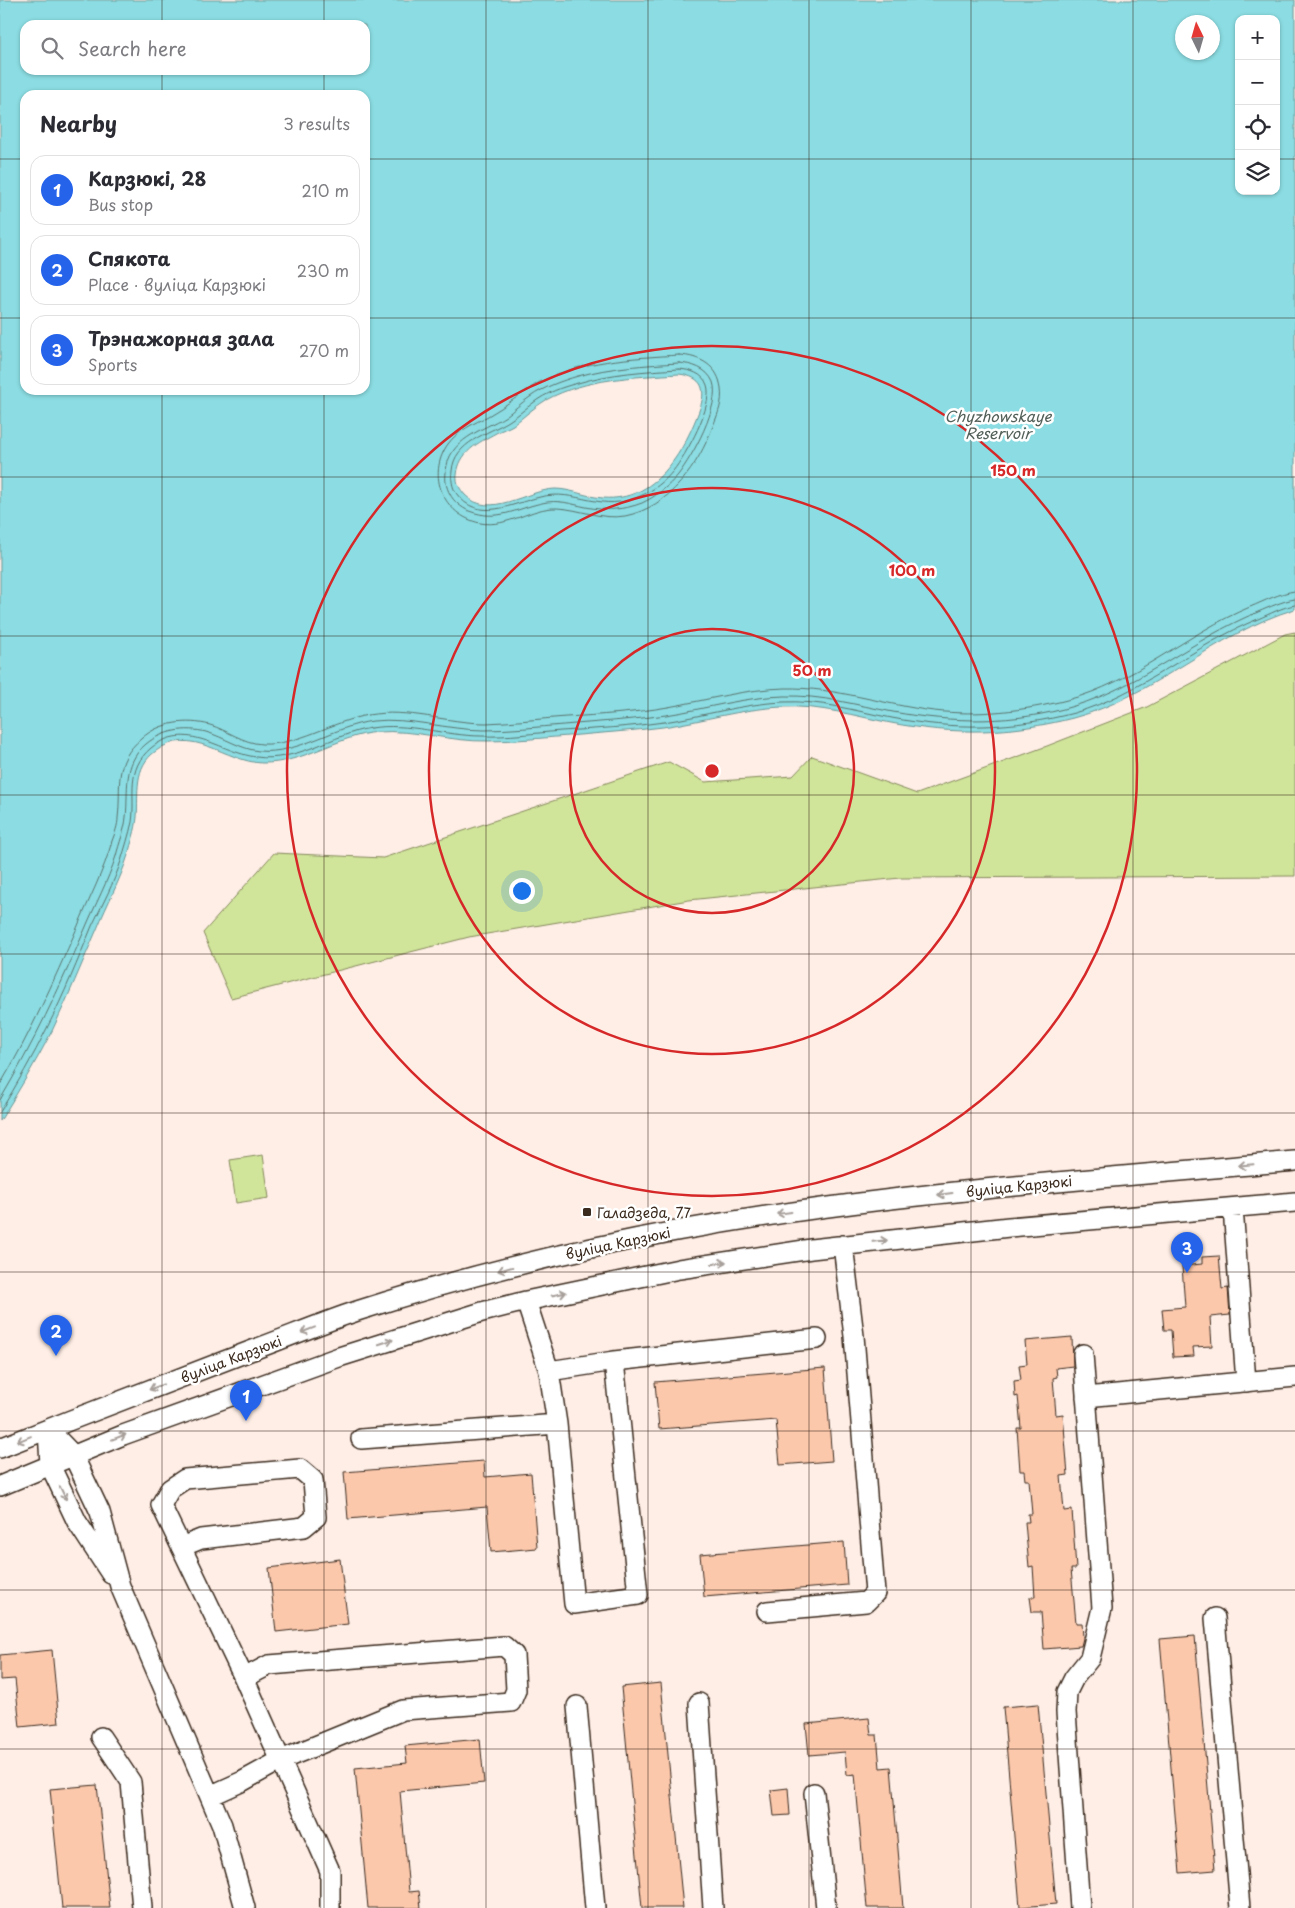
<!DOCTYPE html>
<html lang="en">
<head>
<meta charset="utf-8">
<style>
  :root { --surface:#fff; --page:#f7f7f7; --text:#2b2b33; --muted:#7c7c81; --line:#e1e1e2; --accent:#2563eb }
  body { margin:0; font-family:"Playpen Sans",sans-serif; background:var(--page); color:var(--text) }
  .controls { position:absolute; right:15px; top:15px; display:grid; overflow:hidden; border-radius:10px; box-shadow:0 1px 4px #0004 }
  .controls button { width:45px; height:45px; display:grid; place-items:center; padding:0; border:0; border-bottom:1px solid var(--line); background:var(--surface); color:var(--text); font:25px sans-serif }
  .compass { position:absolute; left:1175px; top:15px; width:45px; height:45px; border-radius:50%; background:var(--surface); box-shadow:0 1px 4px #0004; rotate:355deg }
  .you { position:absolute; left:521px; top:890px; width:18px; height:18px; margin:-12px; border:4px solid #fff; border-radius:50%; background:#1a73e8; box-shadow:0 0 0 8px #1a73e833 }
  .badge { display:grid; place-items:center; width:32px; height:32px; border-radius:50%; background:var(--accent); color:#fff; font-size:16px; font-weight:700 }
  .pin { position:absolute; translate:-50% -41px; filter:drop-shadow(0 1px 2px #0008) }
  .pin::after { content:''; position:absolute; top:26px; width:18px; height:15px; background:inherit; clip-path:polygon(0 0,100% 0,50% 100%) }
  .list { margin:0; padding:0; list-style:none }
  h2 { display:flex; justify-content:space-between; align-items:center; height:65px; margin:0; padding:0 20px; font-size:21px }
  h2 small { font-size:16px; font-weight:400; color:var(--muted) }
  .list li { display:grid; grid-template-columns:32px 1fr auto; gap:15px; align-items:center; box-sizing:border-box; height:70px; margin:0 10px 10px; padding:0 10px; border:1px solid var(--line); border-radius:15px }
  .list b { display:block; font-size:19px; white-space:nowrap }
  .list p { margin:0; font-size:16px; white-space:nowrap; color:var(--muted) }
  .list em { font-size:16px; font-style:normal; color:var(--muted) }
  .icon { flex:none; width:28px; height:28px; fill:none; stroke:currentColor; stroke-width:2; stroke-linecap:round; stroke-linejoin:round }
  .map { position:relative; flex:none; width:1295px; height:1908px; overflow:hidden }
  .search { position:absolute; background:var(--surface); box-shadow:0 1px 4px #0004; left:20px; top:20px; width:350px; height:55px; display:flex; align-items:center; gap:12px; box-sizing:border-box; padding:0 18px; border-radius:15px; color:var(--muted); font-size:19px }
  .panel { position:absolute; background:var(--surface); box-shadow:0 1px 4px #0004; left:20px; top:90px; width:350px; height:305px; border-radius:15px }
  .map>svg:first-child { display:block }
</style>
</head>
<body>
<div class="map">
<svg width="1295" height="1908" viewBox="0 0 1295 1908">
  <rect width="100%" height="100%" fill="#feeee6"/>
  <filter id="ink" filterUnits="userSpaceOnUse"><feTurbulence type="fractalNoise" baseFrequency=".02" numOctaves="2"/><feDisplacementMap in="SourceGraphic" scale="10" xChannelSelector="R" yChannelSelector="G"/><feConvolveMatrix kernelMatrix="1 2 1 2 8 2 1 2 1" color-interpolation-filters="sRGB"/></filter>
  <g filter="url(#ink)">
    <path fill="#d0e59a" stroke="#86885c" d="M 1295,632 L 1295,876 L 900,878 L 689,900 L 469,937 L 231,998 L 203,933 L 274,853 L 383,858 L 669,762 L 705,782 L 793,776 L 812,756 L 917,794 L 1047,746 L 1147,707 L 1285,634 Z
      M 263,1155 L 269,1198 L 236,1203 L 230,1160 Z"/>
    <path fill="#8bdde3" stroke="#6b9594" fill-rule="evenodd" d="M 0,0 L 1295,0 L 1295,609 C 1215,633 1153,697 1073,718 C 1011,734 954,735 891,723 C 855,716 819,705 781,707 C 741,709 703,721 663,727 C 632,731 600,733 568,736 C 541,738 515,741 488,741 C 451,742 414,729 377,732 C 337,736 303,764 262,763 C 226,762 191,724 156,751 C 133,767 139,793 137,817 C 136,830 131,843 128,855 C 120,881 107,904 97,929 C 82,963 68,998 52,1031 C 36,1062 18,1092 0,1121 ZM 1239,19 L 1276,19 L 1276,191 L 1239,191 ZM 1182,22 L 1212,22 L 1212,52 L 1182,52 ZM 25,25 L 365,25 L 365,70 L 25,70 ZM 25,95 L 365,95 L 365,390 L 25,390 ZM 679,374 C 703,377 707,389 699,411 C 683,453 655,502 603,498 C 587,497 571,489 555,489 C 526,490 490,520 465,495 C 460,489 456,483 457,475 C 459,452 478,443 496,433 C 501,430 508,428 513,425 C 524,417 534,407 546,400 C 586,378 635,377 679,374 Z"/>
    <g fill="none" stroke-linecap="round" stroke-linejoin="round">
      <path stroke="#5b726d" stroke-width="1" d="M 679,355 C 700,356 719,366 721,389 C 723,402 718,414 713,426 C 698,466 670,507 625,516 C 601,520 580,509 557,508 C 531,507 509,528 480,523 C 443,515 426,475 448,444 C 457,431 475,423 488,416 C 506,406 521,393 538,383 C 581,360 631,358 679,355 Z
        M 679,363 C 692,364 707,368 713,382 C 721,405 692,457 678,475 C 669,486 655,497 642,503 C 624,510 605,511 586,507 C 571,504 558,499 542,503 C 514,509 499,522 469,511 C 462,508 453,501 450,494 C 446,487 445,480 446,472 C 448,439 482,431 506,416 C 514,410 521,403 530,397 C 544,387 561,381 578,376 C 611,367 644,365 679,363 Z
        M 679,369 C 690,370 703,373 707,385 C 714,405 686,455 673,471 C 665,481 653,491 640,496 C 602,514 576,488 540,497 C 513,503 478,524 456,493 C 452,487 451,478 452,471 C 454,442 488,434 509,421 C 517,416 525,409 533,403 C 546,393 562,387 578,383 C 611,373 645,371 679,369 Z
        M 0,1085 C 30,1035 53,982 77,928 C 89,899 104,871 112,841 C 115,833 118,825 118,818 C 122,785 112,763 142,738 C 160,722 187,719 210,725 C 227,730 243,743 262,744 C 297,746 333,721 368,715 C 408,708 447,723 486,723 C 513,722 539,719 566,717 C 600,715 634,713 668,707 C 707,700 746,689 785,688 C 836,687 884,705 934,711 C 978,716 1024,711 1067,700 C 1134,683 1187,633 1250,607 C 1265,601 1279,593 1295,591
        M 0,1100 C 34,1043 59,989 85,929 C 95,905 108,881 116,856 C 119,843 125,830 126,817 C 129,790 122,764 146,744 C 163,730 186,727 206,732 C 224,737 240,749 259,751 C 298,755 334,726 373,721 C 410,717 447,730 484,730 C 510,730 537,727 563,725 C 598,722 632,720 666,715 C 705,709 744,697 784,696 C 822,695 856,705 893,712 C 953,723 1015,724 1074,706 C 1141,686 1194,638 1258,612 C 1270,607 1282,601 1295,599
        M 0,1112 C 17,1084 33,1057 47,1028 C 64,995 78,960 92,926 C 102,905 114,883 121,861 C 125,848 129,835 132,822 C 136,795 125,770 151,748 C 187,719 219,752 256,757 C 296,763 333,734 371,728 C 408,722 445,736 482,736 C 508,737 535,733 561,731 C 596,729 630,727 664,722 C 704,716 742,704 782,702 C 820,700 855,711 892,718 C 953,730 1014,729 1074,713 C 1141,694 1194,645 1258,619 C 1270,614 1282,607 1295,605"/>
    </g>
    <path fill="#fbc8ac" stroke="#3b2a1e" d="M 1219,1256 L 1222,1289 L 1228,1288 L 1230,1315 L 1210,1317 L 1212,1346 L 1193,1347 L 1194,1356 L 1173,1357 L 1171,1330 L 1164,1330 L 1162,1309 L 1185,1307 L 1182,1266 L 1202,1264 L 1202,1257 Z
      M 1072,1337 L 1073,1366 L 1056,1368 L 1057,1377 L 1053,1378 L 1056,1415 L 1063,1414 L 1068,1475 L 1061,1476 L 1064,1511 L 1072,1510 L 1076,1569 L 1071,1569 L 1076,1623 L 1082,1623 L 1083,1638 L 1081,1646 L 1044,1649 L 1041,1612 L 1032,1612 L 1030,1597 L 1035,1597 L 1033,1566 L 1029,1567 L 1025,1522 L 1029,1522 L 1028,1514 L 1032,1514 L 1029,1480 L 1025,1480 L 1024,1471 L 1020,1471 L 1017,1428 L 1021,1428 L 1018,1396 L 1015,1397 L 1014,1381 L 1021,1380 L 1019,1365 L 1027,1364 L 1025,1341 Z
      M 825,1368 L 832,1461 L 780,1465 L 776,1420 L 659,1429 L 655,1382 Z
      M 484,1461 L 485,1477 L 531,1473 L 537,1548 L 491,1552 L 487,1507 L 348,1519 L 344,1472 Z
      M 844,1542 L 847,1585 L 704,1597 L 700,1554 Z
      M 340,1559 L 348,1624 L 276,1632 L 269,1568 Z
      M 1195,1636 L 1215,1870 L 1180,1873 L 1160,1639 Z
      M 52,1650 L 59,1723 L 20,1727 L 15,1679 L 0,1680 L 0,1655 Z
      M 661,1683 L 683,1908 L 642,1908 L 621,1687 Z
      M 1038,1704 L 1056,1904 L 1020,1907 L 1003,1707 Z
      M 869,1718 L 871,1735 L 877,1735 L 880,1768 L 891,1767 L 903,1908 L 867,1908 L 855,1774 L 847,1775 L 845,1752 L 809,1755 L 806,1724 Z
      M 480,1739 L 484,1783 L 400,1791 L 409,1892 L 419,1891 L 421,1908 L 368,1908 L 355,1768 L 407,1763 L 405,1746 Z
      M 97,1785 L 110,1908 L 62,1908 L 50,1789 Z
      M 788,1788 L 790,1815 L 774,1816 L 771,1790 Z"/>
    <g fill="none" stroke-linecap="round" stroke-linejoin="round">
      <defs>
        <path id="minor" d="M 1233,1208 L 1246,1382
          M 526,1301 L 549,1371 L 614,1361 L 817,1339
          M 1086,1397 L 1295,1377
          M 557,1424 L 574,1604 L 638,1595 L 614,1361
          M 48,1429 L 73,1455 L 100,1512 L 120,1586 L 222,1825 L 245,1908
          M 48,1429 L 50,1465 L 77,1522 L 111,1574
          M 361,1439 L 557,1424 L 549,1371
          M 0,1448 C 83,1415 166,1383 250,1351 C 286,1338 321,1323 357,1311 C 435,1286 516,1264 596,1247 C 826,1197 1061,1182 1295,1161
          M 0,1486 L 123,1435 L 339,1357 L 482,1312 L 526,1301 L 679,1269 L 811,1249 L 1009,1227 L 1295,1202
          M 181,1547 L 201,1539 L 304,1527 L 316,1517 L 313,1480 L 300,1469 L 185,1479 L 170,1489 L 161,1505 L 244,1678 L 330,1871 L 330,1908
          M 767,1611 L 866,1602 L 875,1593 L 854,1336 L 843,1245
          M 1215,1618 L 1240,1908
          M 699,1703 L 713,1908
          M 577,1706 L 595,1908
          M 101,1737 L 131,1782 L 142,1908
          M 814,1793 L 826,1908
          M 210,1796 L 243,1781 L 281,1760 L 403,1710 L 511,1702 L 516,1690 L 514,1655 L 504,1646 L 269,1665 L 244,1678
          M 1080,1908 L 1066,1712 L 1067,1692 L 1074,1678 L 1090,1658 L 1102,1608 L 1083,1354"/>
      </defs>
      <use href="#minor" stroke="#3b2a1e" stroke-width="22"/>
      <use href="#minor" stroke="#fff" stroke-width="19"/>
    </g>
    <defs><path id="oneway-shaft" d="M-6 0H5M1.5-3L5.5 0L1.5 3" fill="none" stroke-width="1.6" stroke-linecap="round" stroke-linejoin="round" transform="scale(1.25)"/></defs>
    <g stroke="#a79f9a">
      <use href="#oneway-shaft" transform="translate(1246 1165) rotate(175)"/>
      <use href="#oneway-shaft" transform="translate(945 1194) rotate(173)"/>
      <use href="#oneway-shaft" transform="translate(784 1213) rotate(172)"/>
      <use href="#oneway-shaft" transform="translate(880 1241) rotate(-6)"/>
      <use href="#oneway-shaft" transform="translate(719 1263) rotate(-9)"/>
      <use href="#oneway-shaft" transform="translate(505 1269) rotate(165)"/>
      <use href="#oneway-shaft" transform="translate(559 1294) rotate(-12)"/>
      <use href="#oneway-shaft" transform="translate(308 1330) rotate(159)"/>
      <use href="#oneway-shaft" transform="translate(386 1342) rotate(-18)"/>
      <use href="#oneway-shaft" transform="translate(156 1387) rotate(159)"/>
      <use href="#oneway-shaft" transform="translate(119 1437) rotate(-21)"/>
      <use href="#oneway-shaft" transform="translate(24 1439) rotate(158)"/>
      <use href="#oneway-shaft" transform="translate(63 1493) rotate(64)"/>
    </g>
  </g>
  <path fill="none" stroke="#3b2a1e" stroke-width="1" stroke-opacity="0.55" d="M 162,0 L 162,25M 324,0 L 324,25M 486,0 L 486,1908M 648,0 L 648,1908M 809,0 L 809,1908M 971,0 L 971,1908M 1133,0 L 1133,1908M 162,70 L 162,95M 324,70 L 324,95M 0,159 L 25,159M 365,159 L 1239,159M 1276,159 L 1295,159M 0,318 L 25,318M 365,318 L 1295,318M 162,390 L 162,1908M 324,390 L 324,1908M 0,477 L 1295,477M 0,636 L 1295,636M 0,795 L 1295,795M 0,954 L 1295,954M 0,1113 L 1295,1113M 0,1272 L 1295,1272M 0,1431 L 1295,1431M 0,1590 L 1295,1590M 0,1749 L 1295,1749"/>
  <g fill="none" stroke="#d62828" stroke-width="2.5">
    <circle cx="712" cy="771" r="142"/>
    <circle cx="712" cy="771" r="283"/>
    <circle cx="712" cy="771" r="425"/>
  </g>
  <rect fill="#3b2a1e" stroke="#fff" stroke-width="2" x="582" y="1207" width="10" height="10" rx="2.5"/>
  <g text-anchor="middle" dominant-baseline="central" stroke-width="5" stroke-linejoin="round" paint-order="stroke">
    <g font-size="14" fill="#3b2a1e" stroke="#fff">
      <text transform="translate(1019 1186) rotate(-6)">вуліца Карзюкі</text>
      <text transform="translate(618 1243) rotate(-12)">вуліца Карзюкі</text>
      <text transform="translate(231 1359) rotate(-21)">вуліца Карзюкі</text>
    </g>
    <g font-size="14" fill="#3b2a1e" stroke="#fff" text-anchor="start">
      <text x="597" y="1212">Галадзеда, 77</text>
    </g>
    <g font-size="15" font-style="italic" fill="#536059" stroke="#fff">
      <text x="998" y="415">Chyzhowskaye<tspan x="998" dy="17">Reservoir</tspan></text>
    </g>
  </g>
  <circle cx="712" cy="771" r="8" fill="#d62828" stroke="#fff" stroke-width="2.5"/>
  <g font-size="15" text-anchor="middle" font-weight="bold" fill="#d62828" stroke="#fff" stroke-width="5" stroke-linejoin="round" paint-order="stroke">
    <text x="1013" y="476">150 m</text>
    <text x="912" y="576">100 m</text>
    <text x="812" y="676">50 m</text>
  </g>
</svg>
<div class="controls">
<button>+</button>
<button>−</button>
<button><svg class="icon" aria-label="locate" viewBox="0 0 24 24"><circle cx="12" cy="12" r="6"/><path d="M12 2v4M12 18v4M2 12h4M18 12h4"/></svg></button>
<button><svg class="icon" aria-label="layers" viewBox="0 0 24 24"><path d="M12 4l9 5-9 5-9-5zM3 14l9 5 9-5"/></svg></button>
</div>
<svg class="compass" viewBox="-18 -18 36 36"><path d="M0-13l5 13h-10z" fill="#e53935"/><path d="M0 13l5-13h-10z" fill="#7c7c81"/></svg>
<div class="you"></div>
<div class="pin badge" style="left:246px;top:1421px">1</div>
<div class="pin badge" style="left:56px;top:1356px">2</div>
<div class="pin badge" style="left:1187px;top:1273px">3</div>
<div class="search"><svg class="icon" aria-label="search" viewBox="0 0 24 24"><circle cx="10" cy="10" r="6"/><path d="M15 15l6 6"/></svg>Search here</div>
<section class="panel">
<h2>Nearby<small>3 results</small></h2>
<ul class="list">
<li><span class="badge">1</span><div><b>Карзюкі, 28</b><p>Bus stop</p></div><em>210 m</em></li>
<li><span class="badge">2</span><div><b>Спякота</b><p>Place · вуліца Карзюкі</p></div><em>230 m</em></li>
<li><span class="badge">3</span><div><b>Трэнажорная зала</b><p>Sports</p></div><em>270 m</em></li>
</ul>
</section>
</div>
</body>
</html>
